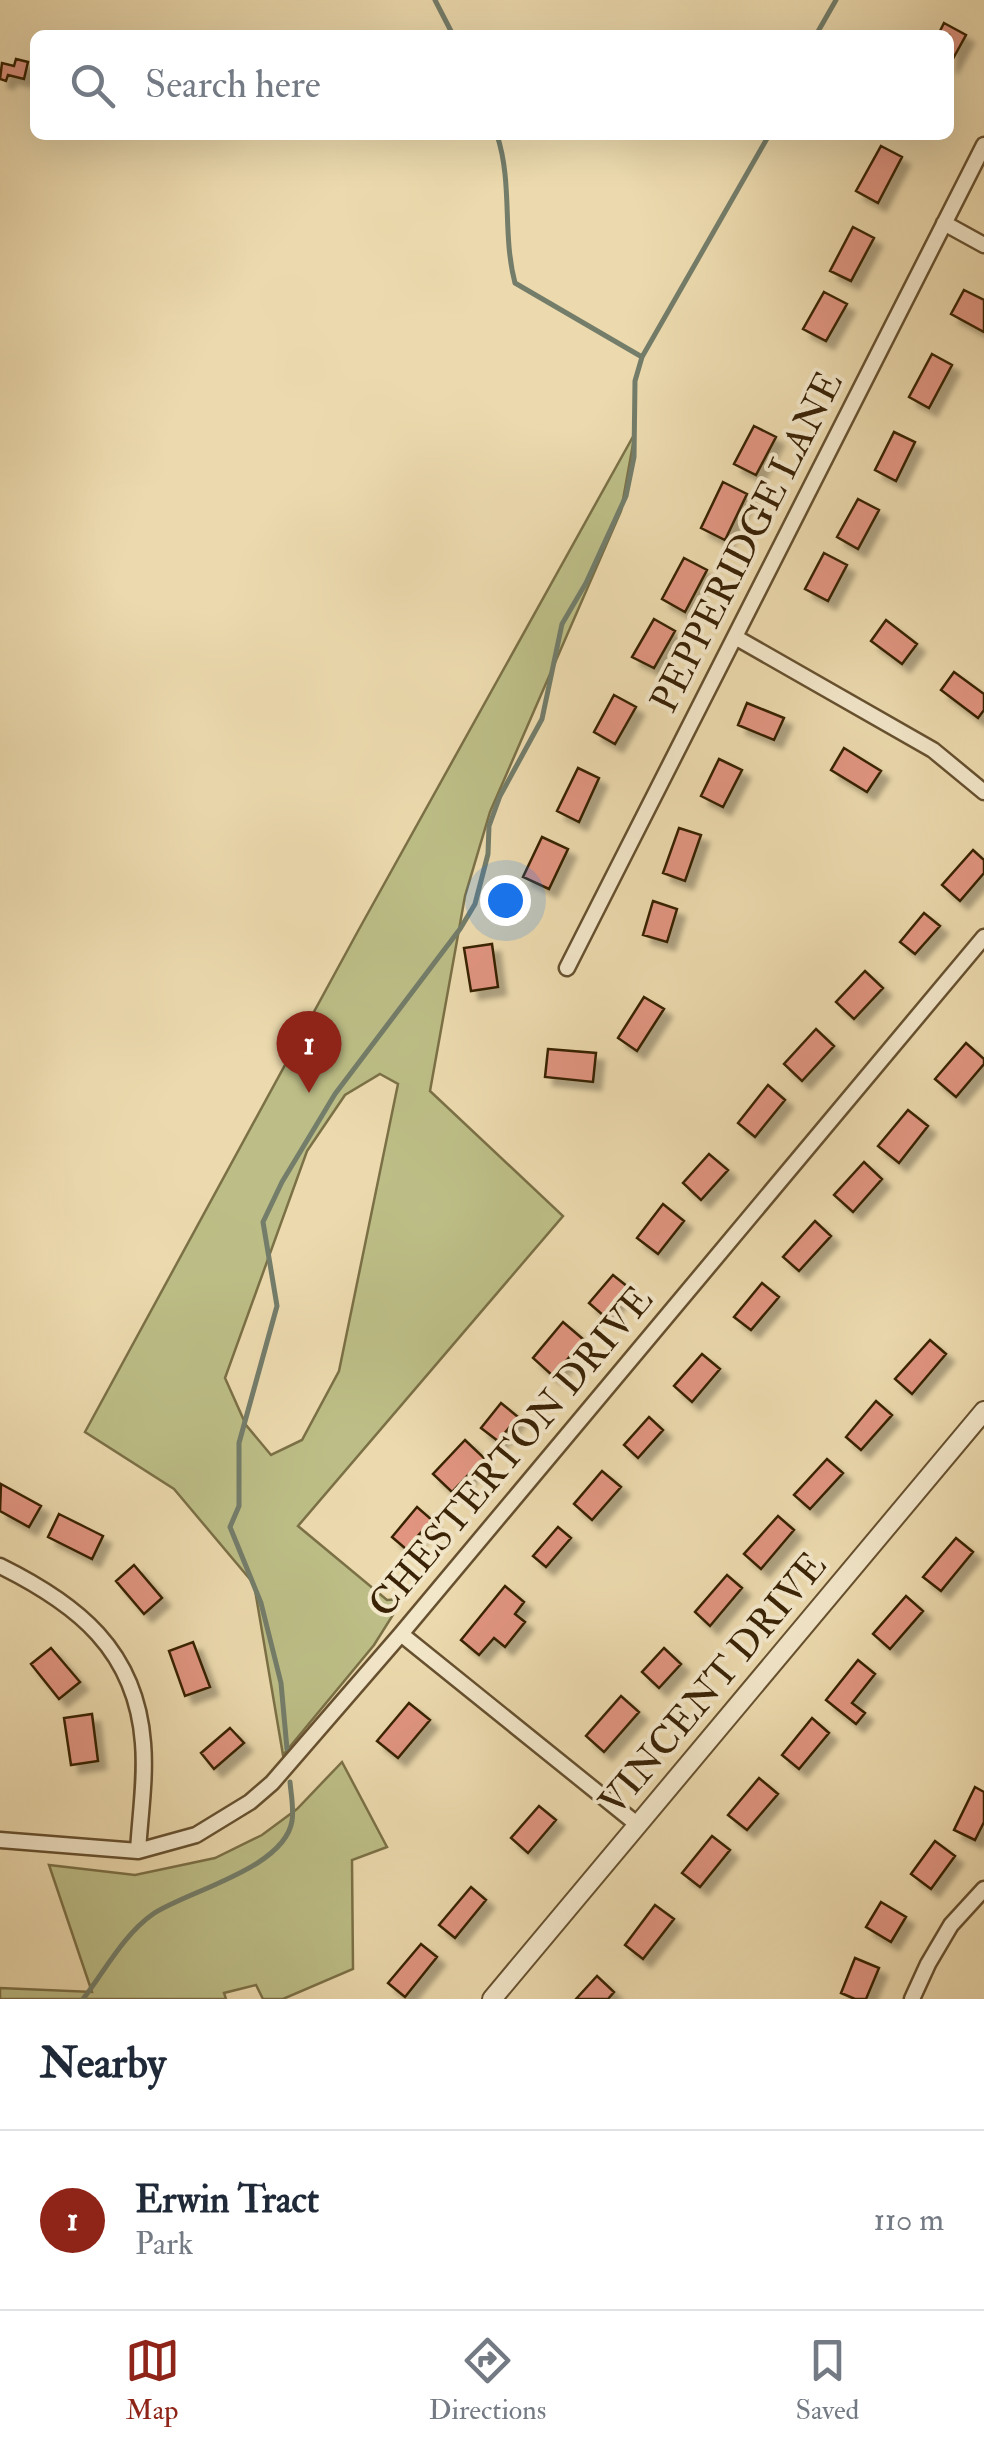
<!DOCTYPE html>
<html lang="en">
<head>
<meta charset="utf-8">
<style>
  :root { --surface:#fff; --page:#f6f6f7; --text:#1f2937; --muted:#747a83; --line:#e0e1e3; --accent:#8f2418 }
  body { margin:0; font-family:"IM FELL Double Pica",serif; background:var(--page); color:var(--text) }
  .you { position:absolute; left:505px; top:900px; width:35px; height:35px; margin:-25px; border:8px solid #fff; border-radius:50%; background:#1a73e8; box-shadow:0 0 0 15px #1a73e833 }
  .badge { display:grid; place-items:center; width:65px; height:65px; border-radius:50%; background:var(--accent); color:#fff; font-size:32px; font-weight:700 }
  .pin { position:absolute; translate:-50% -82px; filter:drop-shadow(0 2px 5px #0008) }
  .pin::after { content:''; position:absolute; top:52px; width:35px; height:30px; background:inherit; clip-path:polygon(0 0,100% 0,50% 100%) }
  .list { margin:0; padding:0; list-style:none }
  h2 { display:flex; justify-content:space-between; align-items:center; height:130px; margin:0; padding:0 40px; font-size:42px }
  h2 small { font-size:32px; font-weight:400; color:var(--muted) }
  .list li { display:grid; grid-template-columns:65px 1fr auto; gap:30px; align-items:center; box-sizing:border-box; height:180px; padding:0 40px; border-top:2px solid var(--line) }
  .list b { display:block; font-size:38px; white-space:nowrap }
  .list p { margin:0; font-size:32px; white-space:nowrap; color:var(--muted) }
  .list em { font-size:32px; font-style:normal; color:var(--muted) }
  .icon { flex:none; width:55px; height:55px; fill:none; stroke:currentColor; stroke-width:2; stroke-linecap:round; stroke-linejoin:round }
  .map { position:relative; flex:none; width:984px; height:1999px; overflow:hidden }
  .search { position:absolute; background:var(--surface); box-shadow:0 10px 40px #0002; left:30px; right:30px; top:30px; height:110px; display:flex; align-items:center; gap:25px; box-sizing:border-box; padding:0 35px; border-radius:15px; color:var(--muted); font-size:38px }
  .sheet { height:310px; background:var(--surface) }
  nav { display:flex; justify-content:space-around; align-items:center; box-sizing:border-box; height:140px; border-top:2px solid var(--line); background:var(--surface); font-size:28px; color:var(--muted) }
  nav a { display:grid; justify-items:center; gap:5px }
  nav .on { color:var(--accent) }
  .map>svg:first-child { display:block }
</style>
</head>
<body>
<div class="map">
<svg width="984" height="1999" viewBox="0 0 984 1999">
  <defs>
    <filter id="shadow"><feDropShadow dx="8" dy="8" stdDeviation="2.5" flood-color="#0004"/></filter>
  </defs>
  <rect width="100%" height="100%" fill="#ecdaae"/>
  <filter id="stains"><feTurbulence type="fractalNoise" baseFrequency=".002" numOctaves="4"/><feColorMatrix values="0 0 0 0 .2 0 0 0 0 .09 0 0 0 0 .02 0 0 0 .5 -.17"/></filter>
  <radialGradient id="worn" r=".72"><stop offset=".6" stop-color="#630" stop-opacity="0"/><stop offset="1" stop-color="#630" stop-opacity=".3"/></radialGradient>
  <path fill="#bdbe87" stroke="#7b7046" stroke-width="2.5" fill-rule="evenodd" d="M 635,433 L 621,511 L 490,812 L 465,896 L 430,1091 L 563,1216 L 298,1526 L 387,1600 L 403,1599 L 374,1645 L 283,1755 L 254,1584 L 174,1489 L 85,1432 L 358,931 ZM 380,1074 L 398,1084 L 339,1371 L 302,1440 L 271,1455 L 246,1425 L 225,1378 L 307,1151 L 345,1095 Z
    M 342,1762 L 387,1847 L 352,1860 L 353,1969 L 283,1999 L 263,1999 L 256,1985 L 224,1993 L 226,1999 L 0,1999 L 0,1988 L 92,1992 L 49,1865 L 135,1875 L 215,1858 L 262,1835 L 297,1809 Z"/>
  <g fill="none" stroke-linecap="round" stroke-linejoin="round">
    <path stroke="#737d6a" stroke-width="5" d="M 435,0 L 453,35
      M 816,35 L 836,0
      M 497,135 C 513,183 502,234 515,283 L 642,357
      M 287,1749 L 281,1683 L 261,1603 L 230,1527 L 239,1506 L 239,1443 L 277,1306 L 263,1222 L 282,1182 L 335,1094 L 460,929 L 475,904 L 488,854 L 489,826 L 500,796 L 542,719 L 562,624 L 586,583 L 626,496 L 634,457 L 635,381 L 642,357 L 769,135
      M 83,1999 C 104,1972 124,1934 153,1914 C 187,1891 284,1869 292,1821 C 294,1809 291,1794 290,1782"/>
  </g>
  <path fill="#e19581" stroke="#392205" stroke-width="2.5" filter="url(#shadow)" d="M 944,23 L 966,35 L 949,66 L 949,35 L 938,35 Z
    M 16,59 L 28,62 L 24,79 L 8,75 L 6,81 L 0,79 L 2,63 L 14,66 Z
    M 881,146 L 902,157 L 878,203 L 856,191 Z
    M 853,227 L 874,238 L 851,281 L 830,271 Z
    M 964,290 L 984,300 L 984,332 L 951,314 Z
    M 824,292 L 847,304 L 826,341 L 803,329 Z
    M 932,354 L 952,365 L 929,408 L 909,397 Z
    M 754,426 L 776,437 L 756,475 L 734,464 Z
    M 894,432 L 915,442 L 896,481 L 875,470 Z
    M 723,482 L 747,494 L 725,540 L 701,528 Z
    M 858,499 L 879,510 L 858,549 L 837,537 Z
    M 824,553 L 847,565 L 828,601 L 805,589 Z
    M 684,558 L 707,570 L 685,612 L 662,599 Z
    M 654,619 L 675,631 L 654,668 L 632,657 Z
    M 886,620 L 917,644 L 902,664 L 871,641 Z
    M 954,672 L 984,694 L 984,710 L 978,718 L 941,690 Z
    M 614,695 L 636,707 L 615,744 L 594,732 Z
    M 747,703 L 784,718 L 774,740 L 738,725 Z
    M 844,748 L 881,771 L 867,792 L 831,770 Z
    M 719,759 L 742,770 L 723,807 L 701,796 Z
    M 578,768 L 599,778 L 579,822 L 557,811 Z
    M 679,828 L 701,835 L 685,881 L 663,873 Z
    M 542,837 L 568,849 L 549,889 L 523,877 Z
    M 973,850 L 984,860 L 984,873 L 960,901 L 942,885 Z
    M 653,901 L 677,909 L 667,942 L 643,935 Z
    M 924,913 L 940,926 L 915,954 L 900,942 Z
    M 492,944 L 498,987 L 471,991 L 464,948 Z
    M 865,971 L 883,988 L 854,1019 L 836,1002 Z
    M 644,997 L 664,1009 L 637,1051 L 618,1038 Z
    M 816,1029 L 834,1046 L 802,1081 L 784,1064 Z
    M 966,1043 L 984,1059 L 984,1064 L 956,1097 L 935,1079 Z
    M 548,1049 L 596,1053 L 593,1082 L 545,1077 Z
    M 768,1085 L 785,1100 L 755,1137 L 738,1123 Z
    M 908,1110 L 928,1126 L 899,1163 L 878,1146 Z
    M 709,1154 L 728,1170 L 701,1200 L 683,1183 Z
    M 864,1162 L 882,1179 L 853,1212 L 834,1195 Z
    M 663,1204 L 684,1221 L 658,1254 L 637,1238 Z
    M 815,1221 L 831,1236 L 799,1271 L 783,1257 Z
    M 613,1275 L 628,1287 L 604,1316 L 589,1303 Z
    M 762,1283 L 779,1297 L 751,1330 L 734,1317 Z
    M 563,1322 L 584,1340 L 553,1376 L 533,1358 Z
    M 930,1340 L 946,1354 L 912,1394 L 895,1379 Z
    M 702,1354 L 720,1369 L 692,1402 L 674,1386 Z
    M 876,1401 L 892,1415 L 861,1450 L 846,1437 Z
    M 501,1403 L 518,1417 L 498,1441 L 481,1428 Z
    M 649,1417 L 663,1430 L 638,1458 L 624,1445 Z
    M 465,1440 L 484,1458 L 452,1492 L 433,1474 Z
    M 827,1459 L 843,1473 L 810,1509 L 794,1495 Z
    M 602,1471 L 621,1487 L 592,1520 L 574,1504 Z
    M 1,1484 L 41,1506 L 29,1527 L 0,1511 Z
    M 417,1507 L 432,1520 L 406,1549 L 392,1537 Z
    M 59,1514 L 103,1536 L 92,1559 L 48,1537 Z
    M 778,1516 L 794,1530 L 761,1569 L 744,1554 Z
    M 558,1527 L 571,1538 L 546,1567 L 533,1556 Z
    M 956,1538 L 973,1552 L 941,1591 L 923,1577 Z
    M 134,1565 L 162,1598 L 144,1614 L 116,1581 Z
    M 727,1575 L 742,1588 L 710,1626 L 695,1612 Z
    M 505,1586 L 524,1602 L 515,1614 L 525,1622 L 505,1647 L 494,1638 L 479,1655 L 461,1640 Z
    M 906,1596 L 923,1611 L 890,1649 L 873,1634 Z
    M 193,1642 L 210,1687 L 185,1696 L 169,1651 Z
    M 51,1648 L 80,1682 L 59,1699 L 31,1664 Z
    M 664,1648 L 681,1664 L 659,1688 L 642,1672 Z
    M 858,1660 L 875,1674 L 852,1703 L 865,1713 L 856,1724 L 826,1700 Z
    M 621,1696 L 639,1712 L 604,1752 L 586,1736 Z
    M 409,1703 L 430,1720 L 398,1758 L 377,1741 Z
    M 92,1714 L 98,1761 L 71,1765 L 64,1718 Z
    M 812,1718 L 829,1733 L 799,1769 L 782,1755 Z
    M 230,1728 L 244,1743 L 214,1769 L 201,1753 Z
    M 759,1778 L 778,1794 L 747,1830 L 728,1815 Z
    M 975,1787 L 984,1792 L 984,1822 L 975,1840 L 954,1830 Z
    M 539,1806 L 556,1820 L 528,1853 L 511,1838 Z
    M 712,1836 L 730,1850 L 700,1887 L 682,1873 Z
    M 935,1841 L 955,1856 L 931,1889 L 911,1874 Z
    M 471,1887 L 486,1900 L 455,1938 L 439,1925 Z
    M 881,1902 L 906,1917 L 891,1942 L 866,1927 Z
    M 655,1905 L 674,1919 L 643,1959 L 625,1945 Z
    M 421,1944 L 437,1957 L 405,1997 L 388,1983 Z
    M 855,1958 L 879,1968 L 866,1999 L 855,1999 L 841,1993 Z
    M 597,1976 L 614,1992 L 608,1999 L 576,1999 Z"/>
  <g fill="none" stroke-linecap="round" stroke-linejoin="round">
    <defs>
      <path id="minor" d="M 944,223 L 984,245
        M 735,637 L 933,750 L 984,792
        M 567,968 L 984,145
        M 0,1566 C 77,1604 136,1650 143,1743 C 146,1778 140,1816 138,1851
        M 401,1634 L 638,1825
        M 0,1840 L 138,1851 L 196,1835 L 250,1802 L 272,1783 L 401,1634 L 984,937
        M 912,1999 L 928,1964 L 951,1925 L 984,1889"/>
      <path id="tertiary" d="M 492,1999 L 984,1411"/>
    </defs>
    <use href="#minor" stroke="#66502f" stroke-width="19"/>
    <use href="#tertiary" stroke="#66502f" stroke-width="22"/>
    <use href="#minor" stroke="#f3e7ca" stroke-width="14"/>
    <use href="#tertiary" stroke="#f3e7ca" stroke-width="18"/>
  </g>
  <g text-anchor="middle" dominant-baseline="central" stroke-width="8" stroke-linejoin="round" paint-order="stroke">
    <g font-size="38" fill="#392205" stroke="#f3e7ca">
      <text transform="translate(747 542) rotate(-63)">PEPPERIDGE LANE</text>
      <text transform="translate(511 1452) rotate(-50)">CHESTERTON DRIVE</text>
      <text transform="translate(713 1684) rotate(-50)">VINCENT DRIVE</text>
    </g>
  </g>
  <rect width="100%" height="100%" filter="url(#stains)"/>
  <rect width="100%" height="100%" fill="url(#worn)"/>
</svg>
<div class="you"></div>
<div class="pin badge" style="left:309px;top:1093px">1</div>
<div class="search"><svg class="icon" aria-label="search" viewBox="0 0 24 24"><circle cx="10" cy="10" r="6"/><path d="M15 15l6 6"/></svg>Search here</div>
</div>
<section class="sheet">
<h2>Nearby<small></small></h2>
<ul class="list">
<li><span class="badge">1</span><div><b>Erwin Tract</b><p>Park</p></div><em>110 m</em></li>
</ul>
</section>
<nav>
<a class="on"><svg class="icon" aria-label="map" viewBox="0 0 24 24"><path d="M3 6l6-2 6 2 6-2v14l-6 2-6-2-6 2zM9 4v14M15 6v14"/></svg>Map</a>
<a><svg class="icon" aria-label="directions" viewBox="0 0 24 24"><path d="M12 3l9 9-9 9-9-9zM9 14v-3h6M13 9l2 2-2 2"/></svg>Directions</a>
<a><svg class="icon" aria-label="saved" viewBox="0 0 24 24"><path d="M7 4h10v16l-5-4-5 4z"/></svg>Saved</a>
</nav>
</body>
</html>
